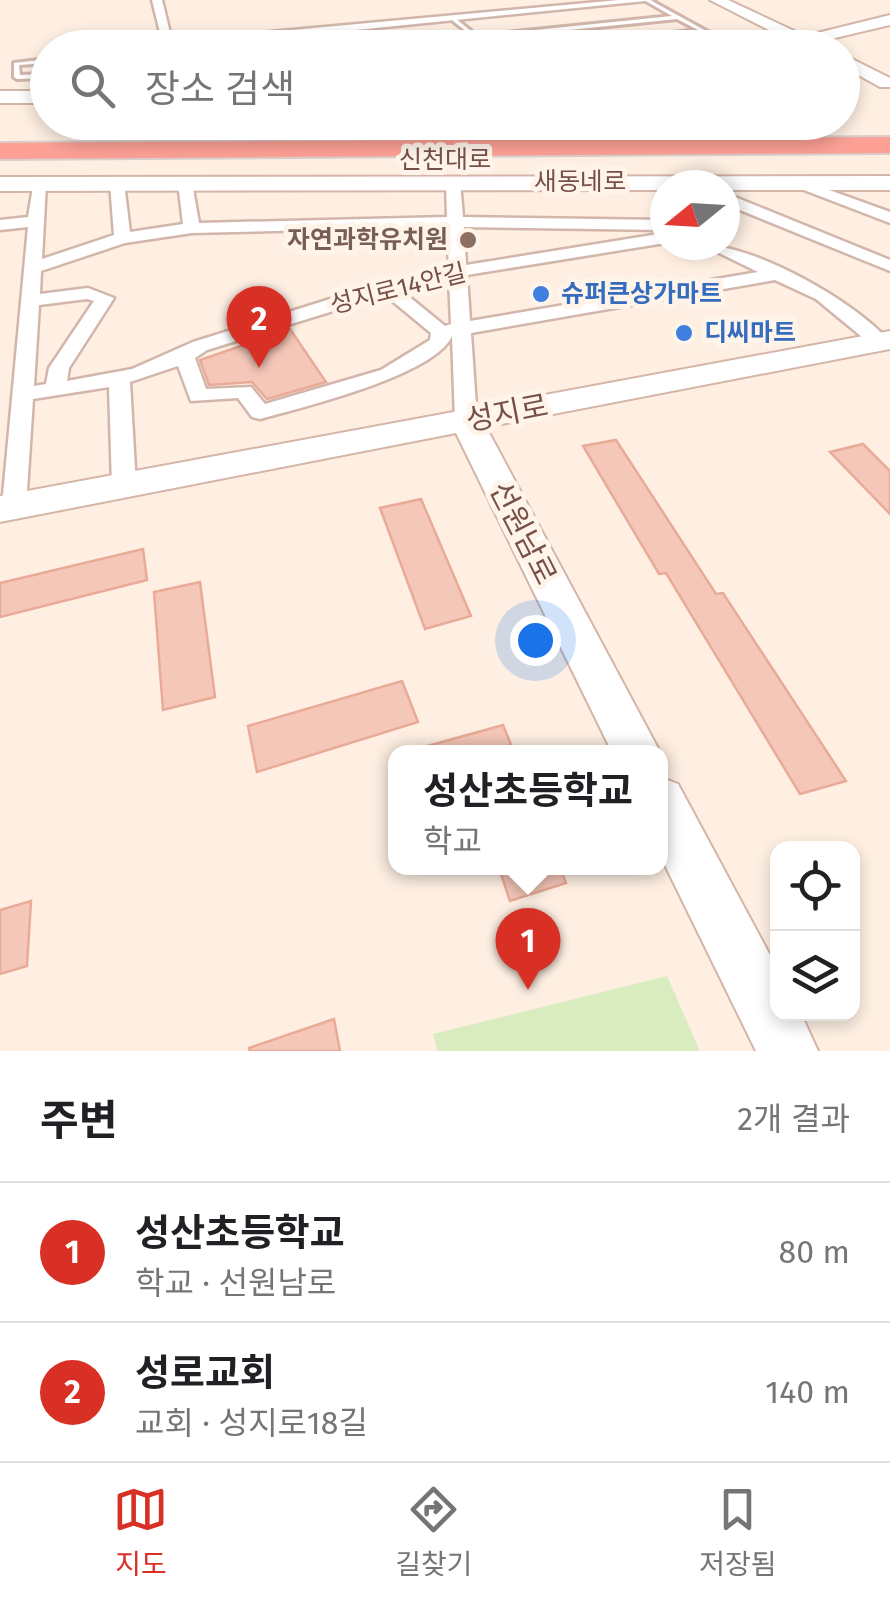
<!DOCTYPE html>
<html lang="ko">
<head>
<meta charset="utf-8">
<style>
  :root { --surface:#fff; --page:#f6f6f6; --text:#202124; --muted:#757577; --line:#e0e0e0; --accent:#d93025 }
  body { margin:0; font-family:"Fira Sans","Noto Sans KR",sans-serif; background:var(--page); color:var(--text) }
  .controls { position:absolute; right:30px; bottom:30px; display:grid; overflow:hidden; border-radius:20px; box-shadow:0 5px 15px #0003 }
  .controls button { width:90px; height:90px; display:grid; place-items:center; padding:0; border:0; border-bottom:2px solid var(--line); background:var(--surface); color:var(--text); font:50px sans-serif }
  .compass { position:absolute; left:650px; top:170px; width:90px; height:90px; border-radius:50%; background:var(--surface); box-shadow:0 5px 15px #0003; rotate:252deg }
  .you { position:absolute; left:535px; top:640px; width:35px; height:35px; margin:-25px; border:8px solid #fff; border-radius:50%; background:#1a73e8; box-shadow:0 0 0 15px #1a73e833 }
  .badge { display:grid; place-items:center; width:65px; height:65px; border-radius:50%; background:var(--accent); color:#fff; font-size:32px; font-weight:700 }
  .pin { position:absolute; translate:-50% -82px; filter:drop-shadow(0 2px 5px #0008) }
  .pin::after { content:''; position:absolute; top:52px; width:35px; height:30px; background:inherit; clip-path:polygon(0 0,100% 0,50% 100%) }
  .popup { position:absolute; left:388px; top:745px; width:280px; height:130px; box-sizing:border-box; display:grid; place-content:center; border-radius:20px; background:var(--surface); filter:drop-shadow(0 2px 8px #0005); font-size:32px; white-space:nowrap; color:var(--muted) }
  .popup b { font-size:38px; color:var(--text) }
  .popup::after { content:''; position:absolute; left:50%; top:100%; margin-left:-20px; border:20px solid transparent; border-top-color:var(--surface) }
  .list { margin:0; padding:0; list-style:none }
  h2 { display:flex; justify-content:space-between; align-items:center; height:130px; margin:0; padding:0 40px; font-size:42px }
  h2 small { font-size:32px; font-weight:400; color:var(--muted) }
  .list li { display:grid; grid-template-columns:65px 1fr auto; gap:30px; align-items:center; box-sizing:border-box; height:140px; padding:0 40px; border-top:2px solid var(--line) }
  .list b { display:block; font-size:38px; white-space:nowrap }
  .list p { margin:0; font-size:32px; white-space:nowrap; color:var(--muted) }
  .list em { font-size:32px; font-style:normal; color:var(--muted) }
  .icon { flex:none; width:55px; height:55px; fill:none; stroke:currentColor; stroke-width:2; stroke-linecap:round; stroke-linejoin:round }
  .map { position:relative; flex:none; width:890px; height:1051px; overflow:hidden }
  .search { position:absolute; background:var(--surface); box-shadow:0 5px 15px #0003; left:30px; right:30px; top:30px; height:110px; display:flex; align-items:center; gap:25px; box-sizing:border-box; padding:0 35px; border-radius:55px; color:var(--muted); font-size:38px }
  .sheet { height:410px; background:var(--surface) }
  nav { display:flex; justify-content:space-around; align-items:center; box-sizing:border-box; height:140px; border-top:2px solid var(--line); background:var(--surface); font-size:28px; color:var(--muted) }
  nav a { display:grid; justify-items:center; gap:5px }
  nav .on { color:var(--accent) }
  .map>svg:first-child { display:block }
</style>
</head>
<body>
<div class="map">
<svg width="890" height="1051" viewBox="0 0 890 1051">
  <rect width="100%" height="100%" fill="#feefe2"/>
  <path fill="#d9ecc0" d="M 667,976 L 700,1051 L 437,1051 L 433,1034 Z"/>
  <path fill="#f5c7b8" stroke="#e9aa97" stroke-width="2.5" d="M 290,329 L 326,382 L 267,399 L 252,382 L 209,385 L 200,360 Z
    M 616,440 L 716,594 L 723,593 L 846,781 L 800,794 L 666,573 L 659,574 L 583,446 Z
    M 863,444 L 890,471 L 890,514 L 830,452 Z
    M 421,499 L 471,616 L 425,629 L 380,508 Z
    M 143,549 L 147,580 L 0,617 L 0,583 Z
    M 200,582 L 215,697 L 163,710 L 154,592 Z
    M 402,681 L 418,722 L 257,772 L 248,726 Z
    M 503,725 L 514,752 L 425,752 L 424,747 Z
    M 499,868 L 560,868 L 566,883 L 510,901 Z
    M 31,901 L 27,966 L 0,974 L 0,910 Z
    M 334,1019 L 340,1051 L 250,1051 L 249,1048 Z"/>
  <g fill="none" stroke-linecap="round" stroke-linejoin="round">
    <defs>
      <path id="lane" d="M 644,0 L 650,0 L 737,48 L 730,48 L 703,33 L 568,48 L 547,48 L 698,30 L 677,19 L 481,39 L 491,48 L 485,48 L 475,39 L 393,48 L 370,48 L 472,36 L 453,21 L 455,18 L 477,36 L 672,16 Z
        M 48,59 L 48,63 L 19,65 L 20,75 L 48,74 L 48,78 L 17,79 L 14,77 L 14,63 Z"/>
      <path id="street" d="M 152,0 L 162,0 L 172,41 L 619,0 L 655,0 L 176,48 L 163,45 Z
        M 453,178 L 460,182 L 463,217 L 665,220 L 665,230 L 464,227 L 466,265 L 665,233 L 665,243 L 467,275 L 470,321 L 758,272 L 703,245 C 755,245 856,302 890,342 L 887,346 L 873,346 L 816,299 L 775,280 L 471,333 L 477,421 L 466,428 L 455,421 L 452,336 C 435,375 304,407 260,419 L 252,417 L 238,398 L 191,401 L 178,366 L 130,382 L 136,486 L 124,494 L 112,486 L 109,387 L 33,399 L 26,506 L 14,515 L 5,512 L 2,506 L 28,227 L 0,230 L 0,220 L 28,217 L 34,181 L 46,184 L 42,259 L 114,235 L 110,183 L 117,179 L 124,183 L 130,232 L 183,224 L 178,183 L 185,179 L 192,183 L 199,223 L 447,217 L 446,182 ZM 447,227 L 449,268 L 343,295 L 193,342 L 132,369 L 67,381 L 69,368 L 114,298 L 88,288 L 40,294 L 41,271 L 125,243 L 192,233 ZM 449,279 L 451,324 L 445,326 L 402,291 ZM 385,295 L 431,333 L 430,340 L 381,370 L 265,404 L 251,387 L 206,389 L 195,358 L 207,350 ZM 87,299 L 94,301 L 49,368 L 46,384 L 34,386 L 39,305 Z
        M 796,178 L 890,212 L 890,223 L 791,185 L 791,179 Z
        M 725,193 L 890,260 L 890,271 L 725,204 Z"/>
      <path id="secondary" d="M 710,0 L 728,0 L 805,36 L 890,15 L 890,25 L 818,42 L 826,48 L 804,48 Z
        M 842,54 L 890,78 L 890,87 L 880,87 L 842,66 Z
        M 0,91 L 48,91 L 48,103 L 0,103 Z
        M 890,176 L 890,190 L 725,190 L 725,185 L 665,185 L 665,190 L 0,191 L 0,177 Z
        M 890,331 L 890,349 L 486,427 L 660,752 L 612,752 L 456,433 L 0,522 L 0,496 Z
        M 660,777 L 678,784 L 778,970 L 778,1014 L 801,1014 L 818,1051 L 756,1051 L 660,855 Z"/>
      <path id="highway" d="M 890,137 L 890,153 L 0,159 L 0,143 Z"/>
    </defs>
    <use href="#lane" stroke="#d2b6ab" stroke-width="6"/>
    <use href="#street" stroke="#d2b6ab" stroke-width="5"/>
    <use href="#secondary" stroke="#d5b5a8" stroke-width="4"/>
    <use href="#highway" stroke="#d9cecb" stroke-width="4"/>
    <use href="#lane" fill="#fff" fill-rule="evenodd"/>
    <use href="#street" fill="#fff" fill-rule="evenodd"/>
    <use href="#secondary" fill="#fff" fill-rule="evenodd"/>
    <use href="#highway" fill="#fca095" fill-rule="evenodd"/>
  </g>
  <circle fill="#8d6e63" stroke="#fff4ea" stroke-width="4" cx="468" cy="240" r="10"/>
  <g fill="#3f7fe0" stroke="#fff4ea" stroke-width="4">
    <circle cx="541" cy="294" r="10"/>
    <circle cx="684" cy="333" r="10"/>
  </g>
  <g text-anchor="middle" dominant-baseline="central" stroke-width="10" stroke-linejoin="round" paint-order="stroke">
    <g font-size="25" fill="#775047" stroke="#fff4ea">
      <text x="445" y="160">신천대로</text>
      <text x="580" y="182">새동네로</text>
      <text transform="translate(398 289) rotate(-14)">성지로14안길</text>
    </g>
    <g font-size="25" font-weight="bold" fill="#785e54" stroke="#fff4ea" text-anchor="end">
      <text x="448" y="240">자연과학유치원</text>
    </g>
    <g font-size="25" font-weight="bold" fill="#366cbe" stroke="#fff4ea" text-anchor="start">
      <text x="561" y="294">슈퍼큰상가마트</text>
      <text x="704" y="333">디씨마트</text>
    </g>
    <g font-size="30" fill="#775047" stroke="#fff4ea">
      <text transform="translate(507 413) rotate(-11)">성지로</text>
      <text transform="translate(523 533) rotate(63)">선원남로</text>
    </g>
  </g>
</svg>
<div class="controls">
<button><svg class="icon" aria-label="locate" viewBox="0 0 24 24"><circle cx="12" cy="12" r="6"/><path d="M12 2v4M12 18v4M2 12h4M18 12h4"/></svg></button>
<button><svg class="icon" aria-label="layers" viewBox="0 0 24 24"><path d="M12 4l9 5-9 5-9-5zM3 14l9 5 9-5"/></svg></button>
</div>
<svg class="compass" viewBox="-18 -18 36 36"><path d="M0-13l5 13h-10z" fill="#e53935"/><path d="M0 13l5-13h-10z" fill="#757577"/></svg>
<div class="you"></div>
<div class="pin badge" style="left:528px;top:990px">1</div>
<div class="popup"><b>성산초등학교</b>학교</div>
<div class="pin badge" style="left:259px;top:368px">2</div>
<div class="search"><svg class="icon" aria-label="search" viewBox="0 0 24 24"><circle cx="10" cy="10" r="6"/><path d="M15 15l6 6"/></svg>장소 검색</div>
</div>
<section class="sheet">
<h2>주변<small>2개 결과</small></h2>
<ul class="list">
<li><span class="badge">1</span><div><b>성산초등학교</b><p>학교 · 선원남로</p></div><em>80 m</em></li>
<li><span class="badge">2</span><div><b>성로교회</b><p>교회 · 성지로18길</p></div><em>140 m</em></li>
</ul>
</section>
<nav>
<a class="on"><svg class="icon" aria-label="map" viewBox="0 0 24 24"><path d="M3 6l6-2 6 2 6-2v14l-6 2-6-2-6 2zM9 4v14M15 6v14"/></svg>지도</a>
<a><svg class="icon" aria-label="directions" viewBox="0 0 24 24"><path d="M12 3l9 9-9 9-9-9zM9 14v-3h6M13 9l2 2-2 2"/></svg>길찾기</a>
<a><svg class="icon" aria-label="saved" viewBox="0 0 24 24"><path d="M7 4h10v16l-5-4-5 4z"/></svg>저장됨</a>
</nav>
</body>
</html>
